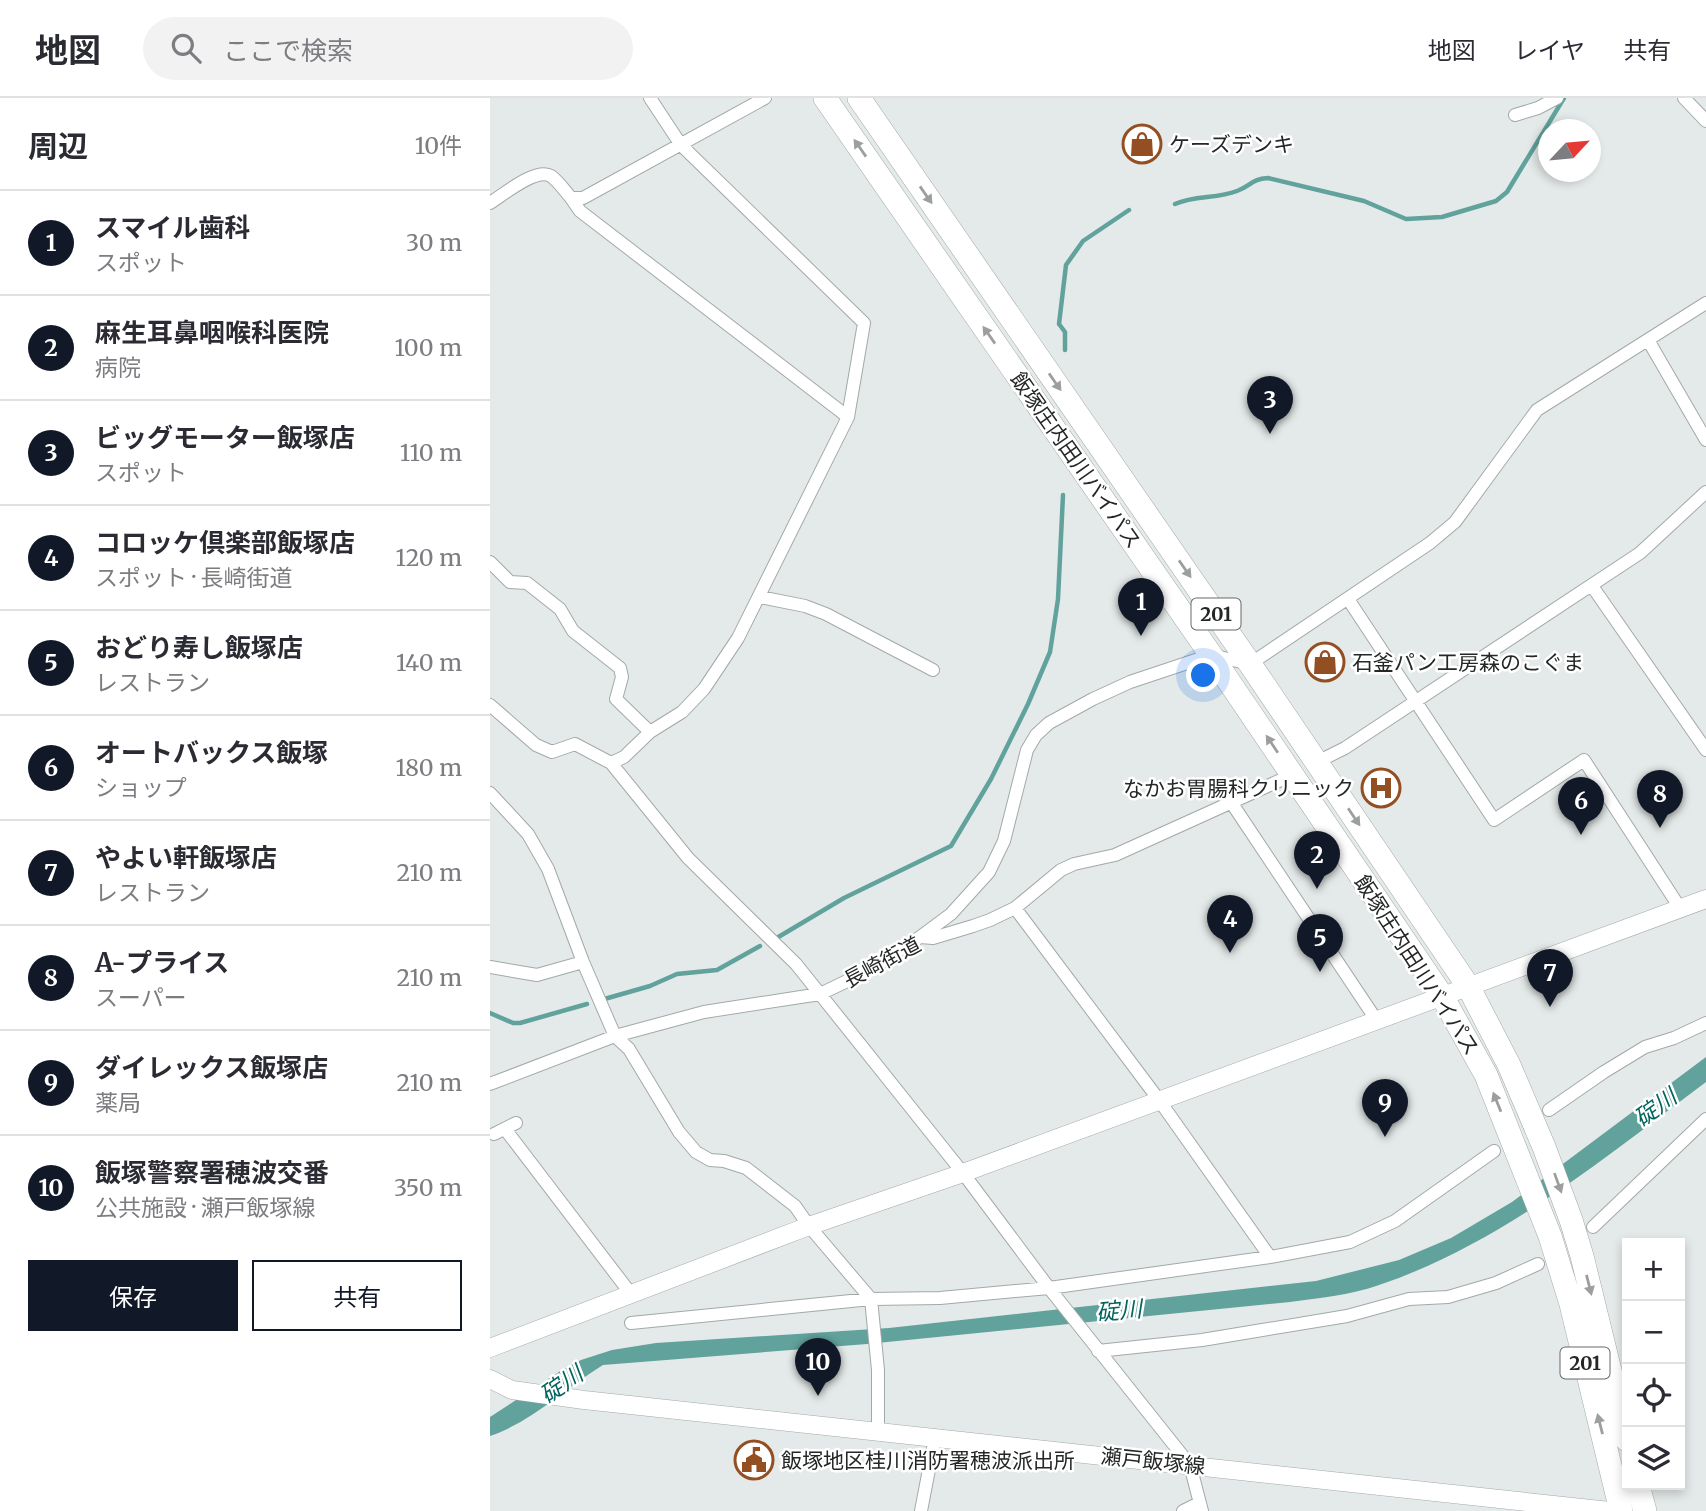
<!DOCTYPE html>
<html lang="ja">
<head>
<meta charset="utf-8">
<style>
  :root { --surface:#fff; --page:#f2f2f3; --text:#2b2b33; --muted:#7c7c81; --line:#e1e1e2; --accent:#111827 }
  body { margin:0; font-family:Merriweather,"Noto Sans JP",serif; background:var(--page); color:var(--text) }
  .controls { position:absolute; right:21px; bottom:21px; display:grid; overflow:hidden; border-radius:0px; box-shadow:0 4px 10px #0003 }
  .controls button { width:63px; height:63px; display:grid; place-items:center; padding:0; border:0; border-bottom:2px solid var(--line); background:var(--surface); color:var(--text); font:35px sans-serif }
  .compass { position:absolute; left:1048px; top:21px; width:63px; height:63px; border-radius:50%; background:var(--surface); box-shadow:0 4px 10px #0003; rotate:64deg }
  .you { position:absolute; left:714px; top:578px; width:24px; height:24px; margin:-18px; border:5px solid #fff; border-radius:50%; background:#1a73e8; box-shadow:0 0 0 10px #1a73e833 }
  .badge { display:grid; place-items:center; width:46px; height:46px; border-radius:50%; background:var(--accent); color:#fff; font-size:23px; font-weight:700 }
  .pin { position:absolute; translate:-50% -58px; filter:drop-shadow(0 2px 4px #0008) }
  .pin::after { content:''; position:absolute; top:37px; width:24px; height:21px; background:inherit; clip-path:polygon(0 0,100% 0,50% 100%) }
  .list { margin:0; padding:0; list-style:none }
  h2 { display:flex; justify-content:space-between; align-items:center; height:91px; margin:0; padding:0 28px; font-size:30px }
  h2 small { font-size:23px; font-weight:400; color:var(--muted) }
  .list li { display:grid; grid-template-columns:46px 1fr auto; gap:21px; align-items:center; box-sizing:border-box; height:105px; padding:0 28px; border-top:2px solid var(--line) }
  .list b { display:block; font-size:26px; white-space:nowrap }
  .list p { margin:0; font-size:23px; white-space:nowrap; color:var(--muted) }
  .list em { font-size:23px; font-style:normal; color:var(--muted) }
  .actions { display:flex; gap:14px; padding:21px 28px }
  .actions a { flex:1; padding:16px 0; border:2px solid var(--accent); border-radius:0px; text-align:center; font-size:24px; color:var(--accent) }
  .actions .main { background:var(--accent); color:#fff }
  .icon { flex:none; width:38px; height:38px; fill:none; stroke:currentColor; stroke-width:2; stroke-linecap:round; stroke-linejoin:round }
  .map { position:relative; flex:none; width:1216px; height:1413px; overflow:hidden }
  header { display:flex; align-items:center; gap:42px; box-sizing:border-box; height:98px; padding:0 35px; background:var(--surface); border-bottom:2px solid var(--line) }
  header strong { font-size:33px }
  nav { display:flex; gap:38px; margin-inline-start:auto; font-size:24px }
  .search { width:490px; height:63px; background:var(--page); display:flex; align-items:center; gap:18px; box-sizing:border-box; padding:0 24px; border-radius:38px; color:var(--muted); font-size:26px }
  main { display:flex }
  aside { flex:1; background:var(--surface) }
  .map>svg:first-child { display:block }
</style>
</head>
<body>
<header>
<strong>地図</strong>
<div class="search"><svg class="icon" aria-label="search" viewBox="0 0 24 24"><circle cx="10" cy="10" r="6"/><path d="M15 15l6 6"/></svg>ここで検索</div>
<nav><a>地図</a><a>レイヤ</a><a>共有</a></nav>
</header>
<main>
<aside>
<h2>周辺<small>10件</small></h2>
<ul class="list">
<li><span class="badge">1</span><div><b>スマイル歯科</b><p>スポット</p></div><em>30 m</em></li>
<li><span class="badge">2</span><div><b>麻生耳鼻咽喉科医院</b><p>病院</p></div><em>100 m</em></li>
<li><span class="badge">3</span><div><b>ビッグモーター飯塚店</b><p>スポット</p></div><em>110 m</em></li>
<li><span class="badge">4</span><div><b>コロッケ倶楽部飯塚店</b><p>スポット · 長崎街道</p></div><em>120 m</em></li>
<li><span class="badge">5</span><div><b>おどり寿し飯塚店</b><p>レストラン</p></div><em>140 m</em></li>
<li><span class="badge">6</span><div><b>オートバックス飯塚</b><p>ショップ</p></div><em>180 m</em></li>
<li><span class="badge">7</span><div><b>やよい軒飯塚店</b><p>レストラン</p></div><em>210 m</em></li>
<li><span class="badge">8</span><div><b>A-プライス</b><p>スーパー</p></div><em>210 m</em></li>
<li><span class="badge">9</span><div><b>ダイレックス飯塚店</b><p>薬局</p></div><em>210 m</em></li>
<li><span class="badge">10</span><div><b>飯塚警察署穂波交番</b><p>公共施設 · 瀬戸飯塚線</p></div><em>350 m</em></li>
</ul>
<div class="actions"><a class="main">保存</a><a>共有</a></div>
</aside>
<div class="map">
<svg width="1216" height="1413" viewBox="0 0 1216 1413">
  <rect width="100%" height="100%" fill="#e4eae9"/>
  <path fill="#61a29c" d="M 1216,959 L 1216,984 C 1114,1060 1011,1146 889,1187 C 861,1197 830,1200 800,1204 L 377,1246 L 113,1267 C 75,1290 42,1324 0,1338 L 0,1319 L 72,1272 L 91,1262 L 122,1252 L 166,1245 L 399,1230 L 826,1183 L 909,1162 L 961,1140 L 1022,1104 Z"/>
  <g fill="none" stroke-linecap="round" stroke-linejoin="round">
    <path stroke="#61a29c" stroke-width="4.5" d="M 685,106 C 705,97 727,101 747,93 C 761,88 761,81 778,80 L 874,103 L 916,121 L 952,119 L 1006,103 L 1017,94 L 1074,0
      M 575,252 L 575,234 L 569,226 L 576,167 L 593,143 L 639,112
      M 285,841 L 354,800 L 461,748 L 501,681 L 538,606 L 560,554 L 568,501 L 573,397
      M 111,902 L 160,888 L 187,876 L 227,872 L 270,848
      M 0,915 L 23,925 L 30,925 L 97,906"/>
    <defs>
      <path id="street" d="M 1194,0 L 1216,23
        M 1025,17 L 1048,10 L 1067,0
        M 81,100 L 90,113 L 358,319
        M 0,105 C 13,97 46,69 61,78 C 68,83 76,94 81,100 L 93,100 L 275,0
        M 1158,242 L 1216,342
        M 0,464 L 20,484 L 37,485 L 70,511 L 83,533 L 130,570 L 132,579 L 126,601 L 160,634
        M 1102,488 L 1216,652
        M 270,499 L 315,508 L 336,516 L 443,572
        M 858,501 L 1004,722 L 1094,662 L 1190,810
        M 0,607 L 46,647 L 62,654 L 85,646 L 121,665 L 198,760 L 306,866 L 330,896 L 473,1075 L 559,1190 L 700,1367 L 712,1413
        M 827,664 L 855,650 L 1150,455 L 1216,394
        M 121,665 L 134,659 L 160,634 L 192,614 L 214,591 L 248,540 L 358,319 L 374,225 L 191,47 L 160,0
        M 0,695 L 38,736 L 58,771 L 93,864 L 125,938 L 139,951 L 189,1034 L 206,1054 L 220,1062 L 234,1063 L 256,1070 L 305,1108 L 319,1128 L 381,1201 L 388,1272 L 388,1334
        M 741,704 L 887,923
        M 525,810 L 669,1002 L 780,1159
        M 430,839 L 461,816 L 499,774 L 514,743 L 537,652 L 546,637 L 559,625 L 603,601 L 640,584 L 721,557 L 760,566 L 940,445 L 965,424 L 1047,312 L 1216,205
        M 0,869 L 47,877 L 93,864
        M 0,986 L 125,938 L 214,914 L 330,896 L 376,874 L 430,839 L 443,840 L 483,828 L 500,822 L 525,810 L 571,772 L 584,766 L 625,757 L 802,677
        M 1059,1012 L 1114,974 L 1155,949 L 1184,940 L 1216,925
        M 15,1031 L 141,1196
        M 4,1036 L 26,1025
        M 1103,1129 L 1216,1021
        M 141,1225 L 381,1201 L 450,1200 L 559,1190 L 780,1159 L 860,1144 L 905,1123 L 1004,1053
        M 608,1253 L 712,1242 L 857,1218 L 919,1201 L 958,1199 L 1006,1185 L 1048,1166
        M 431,1413 L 445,1340
        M 693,1413 L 709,1405"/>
      <path id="secondary" d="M 0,1250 L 319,1128 L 473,1075 L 1216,801
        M 0,1281 L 22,1292 L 94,1302 L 1120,1413"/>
      <path id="highway" d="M 335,0 L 721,557 L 952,898 L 996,977 L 1060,1138 L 1081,1206 L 1131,1413
        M 369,0 L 760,566 L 978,888 L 1019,967 L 1054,1049 L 1081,1122 L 1092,1158 L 1137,1342
        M 1148,1387 L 1155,1413"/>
    </defs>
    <use href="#street" stroke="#a3a9a8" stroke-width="14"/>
    <use href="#secondary" stroke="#a3a9a8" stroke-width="19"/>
    <use href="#highway" stroke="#a3a9a8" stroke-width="24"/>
    <use href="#street" stroke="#fff" stroke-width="12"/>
    <use href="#secondary" stroke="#fff" stroke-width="18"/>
    <use href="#highway" stroke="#fff" stroke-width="23"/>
  </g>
  <defs><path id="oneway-solid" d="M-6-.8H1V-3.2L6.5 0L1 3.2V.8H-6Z" transform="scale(1.75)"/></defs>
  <g fill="#9d9e9e">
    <use href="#oneway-solid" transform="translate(370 50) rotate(-125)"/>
    <use href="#oneway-solid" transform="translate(436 97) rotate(55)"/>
    <use href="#oneway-solid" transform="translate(499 237) rotate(-125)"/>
    <use href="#oneway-solid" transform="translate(565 284) rotate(55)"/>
    <use href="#oneway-solid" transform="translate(695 471) rotate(55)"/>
    <use href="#oneway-solid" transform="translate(782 646) rotate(-124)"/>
    <use href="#oneway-solid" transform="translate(864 719) rotate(56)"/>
    <use href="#oneway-solid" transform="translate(1007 1004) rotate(-112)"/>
    <use href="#oneway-solid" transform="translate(1068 1085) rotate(70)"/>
    <use href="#oneway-solid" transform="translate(1099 1187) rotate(76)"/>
    <use href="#oneway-solid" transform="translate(1110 1326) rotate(-104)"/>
  </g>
  <defs>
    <symbol id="shop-ring" viewBox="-11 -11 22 22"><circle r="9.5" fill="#fff" stroke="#934f22" stroke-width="1.5"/><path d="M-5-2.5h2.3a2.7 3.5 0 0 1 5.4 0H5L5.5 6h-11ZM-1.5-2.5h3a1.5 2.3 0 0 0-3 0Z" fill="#934f22"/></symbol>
    <symbol id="hospital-ring" viewBox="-11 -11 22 22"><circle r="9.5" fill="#fff" stroke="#934f22" stroke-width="1.5"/><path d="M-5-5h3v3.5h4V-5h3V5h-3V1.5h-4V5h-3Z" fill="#934f22"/></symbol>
    <symbol id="civic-ring" viewBox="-11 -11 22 22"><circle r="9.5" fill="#fff" stroke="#934f22" stroke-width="1.5"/><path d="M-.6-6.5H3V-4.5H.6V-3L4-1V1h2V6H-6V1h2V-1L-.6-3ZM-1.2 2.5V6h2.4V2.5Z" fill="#934f22"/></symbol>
  </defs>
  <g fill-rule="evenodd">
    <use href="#shop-ring" x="630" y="24" width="44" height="44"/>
    <use href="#shop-ring" x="813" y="542" width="44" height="44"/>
    <use href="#hospital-ring" x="869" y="668" width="44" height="44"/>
    <use href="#civic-ring" x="242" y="1340" width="44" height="44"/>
  </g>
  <g text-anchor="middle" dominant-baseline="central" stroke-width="5" stroke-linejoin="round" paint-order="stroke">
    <g fill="#fff" stroke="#666868" stroke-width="2">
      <rect x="701.5" y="500.5" width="49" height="31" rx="5"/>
      <rect x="1070.5" y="1249.5" width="49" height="31" rx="5"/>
    </g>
    <g font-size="19" font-weight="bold" fill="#252727">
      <text x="726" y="516">201</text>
      <text x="1095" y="1265">201</text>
    </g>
    <g font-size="21" fill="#252727" stroke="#fff" text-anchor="start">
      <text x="679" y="46">ケーズデンキ</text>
      <text x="862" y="564">石釜パン工房森のこぐま</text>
      <text x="864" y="690" text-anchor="end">なかお胃腸科クリニック</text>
      <text x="291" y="1362">飯塚地区桂川消防署穂波派出所</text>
    </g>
    <g font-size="21" fill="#252727" stroke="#fff">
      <text transform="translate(586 362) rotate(55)">飯塚庄内田川バイパス</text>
      <text transform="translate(392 864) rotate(-28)">長崎街道</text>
      <text transform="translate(927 867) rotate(57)">飯塚庄内田川バイパス</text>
      <text transform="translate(663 1363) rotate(6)">瀬戸飯塚線</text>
    </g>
    <g font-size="23" font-style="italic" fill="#02645e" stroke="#fff">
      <text transform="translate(1165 1009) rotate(-36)">碇川</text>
      <text transform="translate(629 1212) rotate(-5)">碇川</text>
      <text transform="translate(71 1286) rotate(-35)">碇川</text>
    </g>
  </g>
</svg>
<div class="controls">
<button>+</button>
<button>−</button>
<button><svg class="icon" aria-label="locate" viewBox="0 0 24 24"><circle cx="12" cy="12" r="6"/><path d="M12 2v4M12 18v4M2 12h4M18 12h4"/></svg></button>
<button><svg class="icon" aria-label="layers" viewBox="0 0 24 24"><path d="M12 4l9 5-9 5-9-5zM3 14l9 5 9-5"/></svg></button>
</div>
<svg class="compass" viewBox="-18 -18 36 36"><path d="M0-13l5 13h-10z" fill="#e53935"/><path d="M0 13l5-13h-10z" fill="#7c7c81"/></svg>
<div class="you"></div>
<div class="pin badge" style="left:651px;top:538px">1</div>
<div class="pin badge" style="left:827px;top:791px">2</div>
<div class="pin badge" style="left:780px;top:336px">3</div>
<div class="pin badge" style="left:740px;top:855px">4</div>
<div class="pin badge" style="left:830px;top:874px">5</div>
<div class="pin badge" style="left:1091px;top:737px">6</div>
<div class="pin badge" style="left:1060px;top:909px">7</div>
<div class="pin badge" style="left:1170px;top:730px">8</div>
<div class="pin badge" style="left:895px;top:1039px">9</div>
<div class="pin badge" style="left:328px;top:1298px">10</div>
</div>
</main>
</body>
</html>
